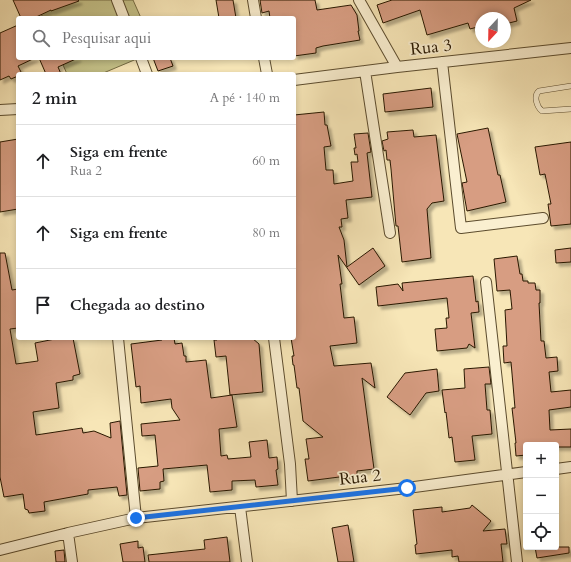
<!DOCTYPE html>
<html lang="pt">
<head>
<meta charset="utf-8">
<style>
  :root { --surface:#fff; --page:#f6f6f6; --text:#202124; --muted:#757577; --line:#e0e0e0 }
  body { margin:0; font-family:Cardo,serif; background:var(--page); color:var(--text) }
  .controls { position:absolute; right:12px; bottom:12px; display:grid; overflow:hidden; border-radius:4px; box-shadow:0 2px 6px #0003 }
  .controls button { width:36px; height:36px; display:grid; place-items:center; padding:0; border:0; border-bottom:1px solid var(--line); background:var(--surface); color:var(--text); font:20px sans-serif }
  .compass { position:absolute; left:475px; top:12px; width:36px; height:36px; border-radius:50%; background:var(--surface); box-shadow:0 2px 6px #0003; rotate:202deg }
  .stop { position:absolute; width:12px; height:12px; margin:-9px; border:3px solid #1a73e8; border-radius:50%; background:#fff }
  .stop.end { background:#1a73e8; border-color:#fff; box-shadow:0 1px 4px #0008 }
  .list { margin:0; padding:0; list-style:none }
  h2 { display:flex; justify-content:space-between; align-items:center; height:52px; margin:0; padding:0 16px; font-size:17px }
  h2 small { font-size:13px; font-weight:400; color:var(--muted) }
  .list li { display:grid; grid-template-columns:26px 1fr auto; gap:12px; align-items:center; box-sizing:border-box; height:72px; padding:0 16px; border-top:1px solid var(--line) }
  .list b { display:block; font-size:15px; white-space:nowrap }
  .list p { margin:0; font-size:13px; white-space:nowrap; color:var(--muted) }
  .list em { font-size:13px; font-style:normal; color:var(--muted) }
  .icon { flex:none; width:22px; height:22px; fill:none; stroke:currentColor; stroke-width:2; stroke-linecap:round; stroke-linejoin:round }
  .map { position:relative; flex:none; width:571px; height:562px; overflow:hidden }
  .search { position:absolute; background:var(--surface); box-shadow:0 2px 6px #0003; left:16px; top:16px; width:280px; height:44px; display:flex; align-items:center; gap:10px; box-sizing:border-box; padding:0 14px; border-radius:4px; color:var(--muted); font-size:15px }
  .panel { position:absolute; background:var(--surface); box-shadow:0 2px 6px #0003; left:16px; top:72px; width:280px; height:268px; border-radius:4px }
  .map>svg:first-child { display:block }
</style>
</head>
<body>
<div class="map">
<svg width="571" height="562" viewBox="0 0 571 562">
  <defs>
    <filter id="shadow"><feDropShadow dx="3.5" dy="3.5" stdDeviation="1" flood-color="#0004"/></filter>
  </defs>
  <rect width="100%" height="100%" fill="#f7e6b7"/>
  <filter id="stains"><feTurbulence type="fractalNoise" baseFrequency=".005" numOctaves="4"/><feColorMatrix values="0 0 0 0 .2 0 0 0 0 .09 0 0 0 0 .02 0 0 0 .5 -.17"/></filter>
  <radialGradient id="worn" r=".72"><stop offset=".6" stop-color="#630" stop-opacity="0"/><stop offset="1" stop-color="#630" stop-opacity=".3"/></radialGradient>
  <path fill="#c5c289" stroke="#776d44" d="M 35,0 L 133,0 L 141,18 L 43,18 Z
    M 60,58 L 139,58 L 101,74 L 67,74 Z"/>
  <path fill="#d79d82" stroke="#291800" filter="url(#shadow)" d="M 13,0 L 78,0 L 79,1 L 51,11 L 51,10 L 34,18 L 21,18 Z
    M 216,0 L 233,0 L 236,18 L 219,18 Z
    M 260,0 L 315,0 L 317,10 L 351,5 L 357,15 L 359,31 L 358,31 L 360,40 L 323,46 L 316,48 L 316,53 L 294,56 L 294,18 L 270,18 L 269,11 L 262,13 Z
    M 392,0 L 531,0 L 514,8 L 517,21 L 505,24 L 505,18 L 481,18 L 481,26 L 470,29 L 468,23 L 427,35 L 420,10 L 383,23 L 377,5 Z
    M 18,25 L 18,58 L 35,58 L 18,66 L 22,74 L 18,74 L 18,76 L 11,79 L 9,76 L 0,80 L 0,33 Z
    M 39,58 L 78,58 L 58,67 L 61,74 L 46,74 Z
    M 153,58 L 170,58 L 173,66 L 158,71 Z
    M 431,88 L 433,107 L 385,112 L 383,94 Z
    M 324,112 L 325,125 L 327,125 L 331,146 L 324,147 L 326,170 L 333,170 L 334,184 L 353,181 L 351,162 L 358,162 L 357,154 L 355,155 L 354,148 L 356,148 L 354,134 L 368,133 L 371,152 L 367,153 L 372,197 L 346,200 L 348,218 L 341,219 L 342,227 L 339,227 L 344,240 L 347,267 L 373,248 L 385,266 L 359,285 L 338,255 L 342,284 L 340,284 L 344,318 L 354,317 L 357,343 L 330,346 L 334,366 L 371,363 L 375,388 L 362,378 L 374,469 L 357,471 L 357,477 L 347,478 L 347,476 L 308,481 L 305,459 L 309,459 L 306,439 L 323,437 L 303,421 L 299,388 L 297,388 L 294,365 L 293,365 L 292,356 L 294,356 L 291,338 L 294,338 L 294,115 Z
    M 488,128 L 498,175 L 500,175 L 506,202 L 467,211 L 462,183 L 467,182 L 457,134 Z
    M 413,130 L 414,137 L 436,135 L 444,201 L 432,203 L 427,209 L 431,258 L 402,262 L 398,226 L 396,226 L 395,215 L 391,169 L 390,160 L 387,160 L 386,150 L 384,151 L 382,141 L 388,139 L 387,132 Z
    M 18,139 L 18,209 L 0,212 L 0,142 Z
    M 571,142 L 571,224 L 551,226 L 548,204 L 551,204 L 545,174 L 540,175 L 535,147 Z
    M 571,248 L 571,262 L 556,263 L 555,250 Z
    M 0,253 L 5,253 L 12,290 L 18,289 L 18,328 L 10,329 L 16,364 L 38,361 L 35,343 L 60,338 L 73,338 L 80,374 L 73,376 L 73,380 L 56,383 L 59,408 L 33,412 L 36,435 L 82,428 L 83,433 L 94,431 L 111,438 L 110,423 L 120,421 L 127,495 L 119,496 L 117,487 L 88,490 L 88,494 L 44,502 L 45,511 L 29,513 L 28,510 L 25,509 L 23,494 L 4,497 L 0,477 Z
    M 517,256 L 520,274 L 522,274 L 523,281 L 528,281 L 528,283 L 535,283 L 536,290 L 540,290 L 540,303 L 539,303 L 541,341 L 544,341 L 546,358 L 557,357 L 558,371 L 549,372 L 551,392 L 571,390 L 571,407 L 549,410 L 550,430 L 571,429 L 571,447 L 556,447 L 556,445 L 526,445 L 526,455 L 516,456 L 515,443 L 516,443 L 512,408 L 515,408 L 511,362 L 504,363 L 503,346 L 507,346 L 505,310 L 512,309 L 510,290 L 497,291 L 494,259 Z
    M 473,276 L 476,302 L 478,301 L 479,312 L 471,313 L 475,348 L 469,344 L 467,348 L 437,351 L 435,329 L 447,328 L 446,318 L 449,318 L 447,298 L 378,306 L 376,287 L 398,284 L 403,291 L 402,283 Z
    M 162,338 L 174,338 L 175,344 L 182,343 L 184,356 L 186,356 L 186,362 L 206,360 L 211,398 L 232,395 L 237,427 L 219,429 L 221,456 L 227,455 L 228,459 L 251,457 L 249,442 L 267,440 L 269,458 L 277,457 L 278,469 L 276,470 L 278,485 L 256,487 L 255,480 L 232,481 L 232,490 L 210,492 L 207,465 L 163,469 L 164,481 L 160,482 L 160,489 L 140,491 L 138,468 L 158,466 L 155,435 L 142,436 L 141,424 L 180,420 L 172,408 L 171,399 L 141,403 L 140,386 L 136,387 L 131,344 L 162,340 Z
    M 219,338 L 252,338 L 259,344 L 263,392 L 230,395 L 226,356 L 216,357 L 214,340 L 217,340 Z
    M 489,367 L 491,384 L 485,384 L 487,410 L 490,410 L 492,434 L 472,436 L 475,460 L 455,462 L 452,437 L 449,438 L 446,412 L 445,413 L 442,390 L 465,388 L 464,369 Z
    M 437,369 L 439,391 L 426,393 L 410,415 L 387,397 L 405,373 Z
    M 472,505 L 491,521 L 483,531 L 505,529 L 507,544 L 501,544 L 503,562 L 459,562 L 458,556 L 452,557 L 452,550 L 416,554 L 415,545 L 417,544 L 413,510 L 442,507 L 442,512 L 470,508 Z
    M 348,525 L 354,562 L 338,562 L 332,528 Z
    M 227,537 L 230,562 L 149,562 L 148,555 L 205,549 L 204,540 Z
    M 138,541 L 138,548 L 143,547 L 145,562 L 123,562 L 120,544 Z
    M 535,547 L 569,547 L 569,553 L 537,558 Z
    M 64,550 L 65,562 L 56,562 L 55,551 Z"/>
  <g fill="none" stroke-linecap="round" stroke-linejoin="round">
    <defs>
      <path id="lane" d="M 571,86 L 539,91 C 533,96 537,107 542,111 L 571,109"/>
      <path id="street" d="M 117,0 L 124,18
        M 253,0 L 256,18
        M 359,0 L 397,67
        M 141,58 L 147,74
        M 264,58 L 267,74
        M 442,62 L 461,228 L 543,218
        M 365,71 L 390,233
        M 294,80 L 397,67 L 571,48
        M 0,110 L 18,109
        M 486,282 L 517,562
        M 118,338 L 136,518
        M 274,338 L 290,464 L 292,501
        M 556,469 L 571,467
        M 240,507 L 247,562
        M 68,533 L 72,562
        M 0,550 L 68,533 L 136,518 L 407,488 L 526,472"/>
    </defs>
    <use href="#lane" stroke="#5c4c2e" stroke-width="6"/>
    <use href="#street" stroke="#5c4c2e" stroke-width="12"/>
    <use href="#lane" stroke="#faefd0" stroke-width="5"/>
    <use href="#street" stroke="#faefd0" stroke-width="10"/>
  </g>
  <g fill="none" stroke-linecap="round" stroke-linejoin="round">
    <path stroke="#1a73e8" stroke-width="5" d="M 136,518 L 407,488"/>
  </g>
  <g text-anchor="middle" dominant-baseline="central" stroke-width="3.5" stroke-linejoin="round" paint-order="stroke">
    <g font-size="17" fill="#291800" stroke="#faefd0">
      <text transform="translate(431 47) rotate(-6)">Rua 3</text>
      <text transform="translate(360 477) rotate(-6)">Rua 2</text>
    </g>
  </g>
  <rect width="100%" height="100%" filter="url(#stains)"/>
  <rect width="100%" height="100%" fill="url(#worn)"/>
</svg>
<div class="controls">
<button>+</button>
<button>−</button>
<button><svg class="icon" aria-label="locate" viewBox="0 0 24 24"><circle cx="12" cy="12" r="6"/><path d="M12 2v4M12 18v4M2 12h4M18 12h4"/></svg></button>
</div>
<svg class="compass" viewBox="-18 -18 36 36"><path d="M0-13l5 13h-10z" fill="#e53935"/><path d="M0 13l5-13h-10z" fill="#757577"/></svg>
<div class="stop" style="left:407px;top:488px"></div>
<div class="stop end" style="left:136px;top:518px"></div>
<div class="search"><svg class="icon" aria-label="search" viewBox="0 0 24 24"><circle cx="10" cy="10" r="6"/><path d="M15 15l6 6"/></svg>Pesquisar aqui</div>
<section class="panel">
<h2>2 min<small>A pé · 140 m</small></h2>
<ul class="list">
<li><svg class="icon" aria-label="ahead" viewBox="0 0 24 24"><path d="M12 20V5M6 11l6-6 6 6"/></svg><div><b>Siga em frente</b><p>Rua 2</p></div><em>60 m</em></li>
<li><svg class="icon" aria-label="ahead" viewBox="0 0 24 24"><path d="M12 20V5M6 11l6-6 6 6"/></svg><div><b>Siga em frente</b></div><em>80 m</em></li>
<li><svg class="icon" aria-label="arrive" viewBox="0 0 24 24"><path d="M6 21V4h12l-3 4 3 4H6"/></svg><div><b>Chegada ao destino</b></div></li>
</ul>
</section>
</div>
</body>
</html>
